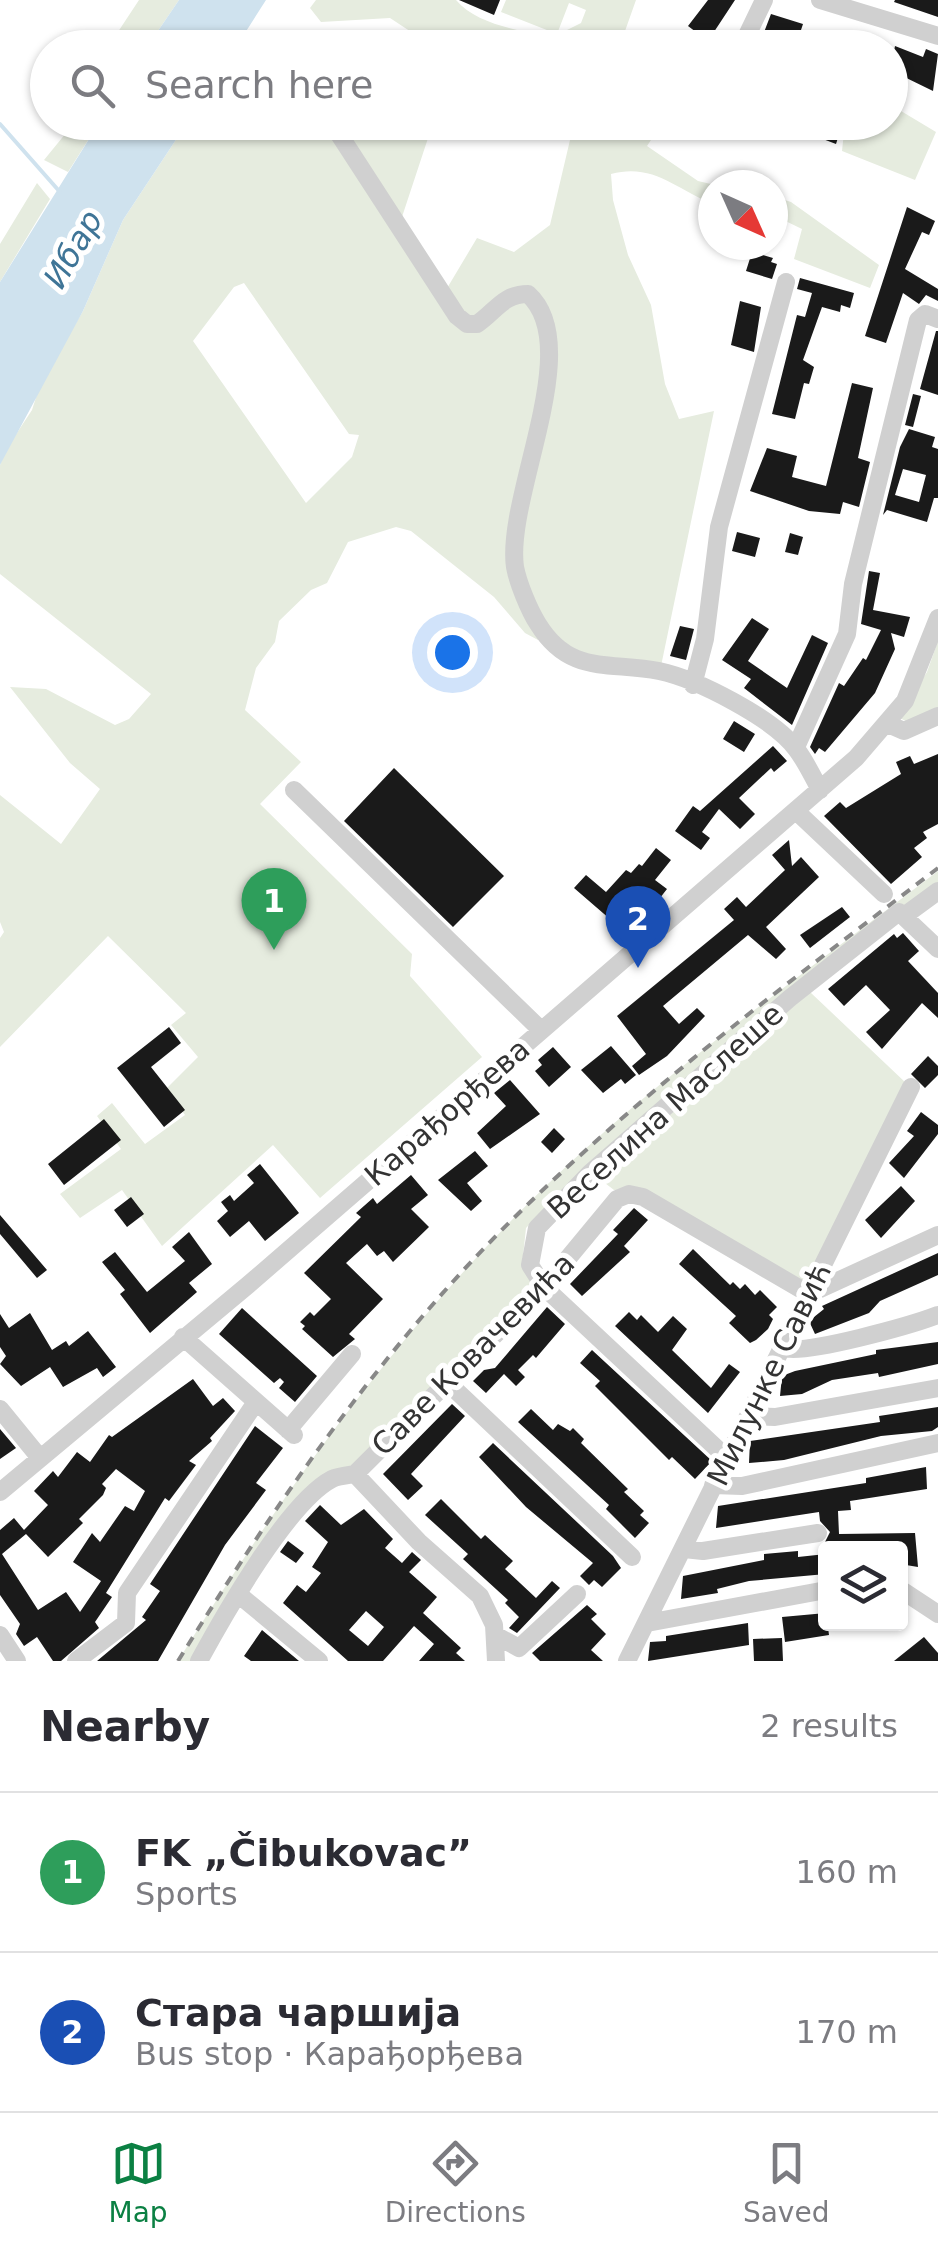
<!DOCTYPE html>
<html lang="en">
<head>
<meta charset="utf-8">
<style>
  :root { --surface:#fff; --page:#f7f7f7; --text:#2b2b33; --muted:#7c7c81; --line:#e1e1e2; --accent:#0b8043 }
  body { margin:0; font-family:"DejaVu Sans",sans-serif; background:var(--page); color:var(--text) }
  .controls { position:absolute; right:30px; bottom:30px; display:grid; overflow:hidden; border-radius:10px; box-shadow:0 2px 8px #0004 }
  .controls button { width:90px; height:90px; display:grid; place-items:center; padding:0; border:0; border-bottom:2px solid var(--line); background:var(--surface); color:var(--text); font:50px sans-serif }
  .compass { position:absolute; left:698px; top:170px; width:90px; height:90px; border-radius:50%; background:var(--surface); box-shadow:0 2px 8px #0004; rotate:135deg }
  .you { position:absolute; left:452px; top:652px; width:35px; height:35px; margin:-25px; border:8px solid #fff; border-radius:50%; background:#1a73e8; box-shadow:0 0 0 15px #1a73e833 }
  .badge { display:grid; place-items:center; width:65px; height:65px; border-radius:50%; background:var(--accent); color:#fff; font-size:32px; font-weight:700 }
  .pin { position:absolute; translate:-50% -82px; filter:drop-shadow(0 2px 5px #0008) }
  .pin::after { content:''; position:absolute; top:52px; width:35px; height:30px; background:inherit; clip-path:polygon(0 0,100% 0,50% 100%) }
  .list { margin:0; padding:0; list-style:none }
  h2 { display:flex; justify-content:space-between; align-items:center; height:130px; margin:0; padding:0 40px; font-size:42px }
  h2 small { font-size:32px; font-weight:400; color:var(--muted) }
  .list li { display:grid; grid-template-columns:65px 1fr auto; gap:30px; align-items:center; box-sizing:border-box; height:160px; padding:0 40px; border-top:2px solid var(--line) }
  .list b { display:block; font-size:38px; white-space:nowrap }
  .list p { margin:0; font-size:32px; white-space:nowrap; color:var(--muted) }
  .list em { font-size:32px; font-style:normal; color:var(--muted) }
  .icon { flex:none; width:55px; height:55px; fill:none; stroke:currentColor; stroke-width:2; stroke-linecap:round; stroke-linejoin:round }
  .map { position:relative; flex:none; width:938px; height:1661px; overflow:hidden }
  .search { position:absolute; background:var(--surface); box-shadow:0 2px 8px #0004; left:30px; right:30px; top:30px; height:110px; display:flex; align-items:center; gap:25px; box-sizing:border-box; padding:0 35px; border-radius:55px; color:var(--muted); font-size:38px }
  .sheet { height:450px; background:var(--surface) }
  nav { display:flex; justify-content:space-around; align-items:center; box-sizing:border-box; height:140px; border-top:2px solid var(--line); background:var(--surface); font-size:28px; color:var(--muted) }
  nav a { display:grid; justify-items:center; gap:5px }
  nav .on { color:var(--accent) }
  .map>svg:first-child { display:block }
</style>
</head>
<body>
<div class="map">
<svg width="938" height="1661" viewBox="0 0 938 1661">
  <rect width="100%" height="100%" fill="#fff"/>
  <path fill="#e6ecdf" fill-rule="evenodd" d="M 139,0 L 179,0 L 147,47 L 108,47 Z
    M 316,0 L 456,0 C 477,25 520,30 551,38 L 581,23 L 586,10 L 569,3 L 557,34 L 501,12 L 506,0 L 636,0 L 619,48 L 434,47 L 390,18 L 321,22 L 310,8 Z
    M 891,105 L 936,132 L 915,180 L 842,151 L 845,123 L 890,122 Z
    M 75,122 L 99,123 L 68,172 L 44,160 Z
    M 187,123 L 208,123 L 218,140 L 237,123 L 323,123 L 329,131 L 339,123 L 433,123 L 399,226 L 443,295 L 477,238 L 514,252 L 550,225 L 574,123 L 652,123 L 653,137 L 647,146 L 698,181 L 715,185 L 713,204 C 675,189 654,163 611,174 L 613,200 L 628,255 L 651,305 L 665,384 L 679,419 L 714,411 L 660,671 L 599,668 L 546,633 L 538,640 L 525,633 L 494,597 L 411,531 L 396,527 L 348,542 L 327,583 L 311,590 L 279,621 L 275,642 L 256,668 L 245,710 L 301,762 L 260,804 L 412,954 L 410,976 L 482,1057 L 320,1198 L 273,1145 L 162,1246 L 122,1190 L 80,1218 L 60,1194 L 121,1149 L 97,1116 L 112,1103 L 145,1144 L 185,1115 L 166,1089 L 198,1057 L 171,1025 L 186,1013 L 108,936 L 0,1047 L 0,938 L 4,932 L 0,922 L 0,795 L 61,844 L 100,789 L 70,763 L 10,687 L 46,689 L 115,725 L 129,719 L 151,694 L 0,574 L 0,465 L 7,448 L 32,410 L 41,382 L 83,311 L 123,220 ZM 244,283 L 349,434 L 359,435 L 352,457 L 306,503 L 193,341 L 234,287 Z
    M 37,183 L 50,199 L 0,282 L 0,244 Z
    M 773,196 L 791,202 L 879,265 L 870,288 L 794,259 L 802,229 L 773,215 Z
    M 938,641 L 938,714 L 913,725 L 898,717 L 927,672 Z
    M 938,871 L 938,891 L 580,1173 L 526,1228 L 522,1265 L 544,1287 L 355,1474 L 332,1479 L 291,1518 L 199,1661 L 178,1661 C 304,1457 448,1263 633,1107 C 731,1025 836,949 938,871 Z
    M 810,992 L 906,1083 L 809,1294 L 643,1197 L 614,1190 L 601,1180 L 601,1171 Z"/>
  <path fill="#cfe2ee" d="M 179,0 L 266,0 L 236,47 L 147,47 Z
    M 99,123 L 187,123 L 123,220 L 83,311 L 0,465 L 0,282 Z"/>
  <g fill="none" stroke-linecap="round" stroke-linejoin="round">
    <path stroke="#cfe2ee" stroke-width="4" d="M 0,124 L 60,192"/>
  </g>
  <path fill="#1a1a1a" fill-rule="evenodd" d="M 459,0 L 500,0 L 494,15 Z
    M 708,0 L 735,0 L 708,41 L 688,26 Z
    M 895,0 L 938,0 L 938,17 L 894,2 Z
    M 771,14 L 803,24 L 797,42 L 785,38 L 782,48 L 758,48 Z
    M 644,32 L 684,46 L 684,48 L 639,48 Z
    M 836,34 L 870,45 L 870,48 L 831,48 Z
    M 895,46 L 923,57 L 926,49 L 938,54 L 933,91 L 890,70 Z
    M 778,122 L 843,122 L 836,144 Z
    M 907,207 L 935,221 L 929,235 L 922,232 L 905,269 L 938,289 L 938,301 L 926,295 L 919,304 L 903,293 L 886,343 L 865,336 Z
    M 752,252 L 773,258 L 771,262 L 777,264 L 772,279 L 746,271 Z
    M 800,278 L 854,293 L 850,308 L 841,305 L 840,312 L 822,307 L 803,360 L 814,367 L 809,384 L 804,383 L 795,419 L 772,414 L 797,315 L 805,317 L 812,293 L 797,289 Z
    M 740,301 L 761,307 L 754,352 L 731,345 Z
    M 936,331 L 938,331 L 938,395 L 920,389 Z
    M 852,383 L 873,388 L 858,458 L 870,462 L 859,507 L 843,502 L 840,514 L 809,511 L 750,491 L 767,448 L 797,456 L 792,477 L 826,486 Z
    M 913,394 L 921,396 L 913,427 L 905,425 Z
    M 909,429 L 935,437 L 932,447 L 938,449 L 938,498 L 934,498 L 927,522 L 887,510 L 883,515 L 900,447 ZM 903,469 L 926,475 L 919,502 L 895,495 Z
    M 737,532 L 760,538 L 755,557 L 732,551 Z
    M 790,533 L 803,537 L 798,555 L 785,552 Z
    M 869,571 L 880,573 L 873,610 L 910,617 L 904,637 L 891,633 L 895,649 L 875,693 L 825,752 L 819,748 L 815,754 L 810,747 L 839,683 L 844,686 L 863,658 L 866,660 L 881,630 L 861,624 Z
    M 752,618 L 769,629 L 748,661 L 787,688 L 812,635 L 828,643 L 792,725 L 744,688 L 751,679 L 722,660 Z
    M 680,626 L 694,629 L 686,660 L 670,656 Z
    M 734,721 L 755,734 L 744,752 L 723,739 Z
    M 773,746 L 787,761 L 774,772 L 771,768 L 739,798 L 755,814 L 740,829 L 719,809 L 702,832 L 710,838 L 701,850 L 675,831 L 693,806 L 700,811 Z
    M 938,754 L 938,824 L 923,832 L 927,838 L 914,848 L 922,857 L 891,884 L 824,816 L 840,802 L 846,808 L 901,774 L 896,762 L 910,756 L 914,764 Z
    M 394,768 L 504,876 L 453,927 L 344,821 Z
    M 789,840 L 792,866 L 801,857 L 819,877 L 766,927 L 786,949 L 776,959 L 748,935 L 663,1006 L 679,1024 L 697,1008 L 705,1016 L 667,1056 L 639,1075 L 632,1066 L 646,1054 L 617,1016 L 734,920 L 724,909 L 737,897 L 746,907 L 785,870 L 772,855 Z
    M 656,848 L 671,860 L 655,880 L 667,889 L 656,903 L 646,895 L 618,926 L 574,888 L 586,875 L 606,892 L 626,870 L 631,873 L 639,864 L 642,866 Z
    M 842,907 L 850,917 L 810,948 L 800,935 Z
    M 903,933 L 919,951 L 908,961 L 938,993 L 938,1018 L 922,1003 L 882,1049 L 866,1032 L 890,1010 L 866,985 L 844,1006 L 828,989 L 894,934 L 897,938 Z
    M 169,1027 L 181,1043 L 151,1067 L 185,1110 L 164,1127 L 117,1068 Z
    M 611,1046 L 636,1075 L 625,1084 L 621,1079 L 603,1093 L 581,1070 Z
    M 553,1047 L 571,1067 L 549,1087 L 535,1071 L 542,1065 L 538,1060 Z
    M 928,1056 L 938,1066 L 938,1075 L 925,1088 L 911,1074 Z
    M 510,1080 L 540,1114 L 490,1149 L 477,1133 L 506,1106 L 494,1093 Z
    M 921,1112 L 938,1125 L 938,1134 L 904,1178 L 889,1163 L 914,1136 L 907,1131 Z
    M 104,1119 L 121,1140 L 64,1185 L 48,1164 Z
    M 554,1128 L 565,1139 L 552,1153 L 541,1142 Z
    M 475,1151 L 488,1166 L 467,1183 L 482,1201 L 471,1211 L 438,1180 Z
    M 260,1164 L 299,1213 L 265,1241 L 249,1221 L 230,1237 L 217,1221 L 228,1211 L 221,1202 L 230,1195 L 234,1201 L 254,1183 L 247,1175 Z
    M 411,1175 L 428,1195 L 411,1209 L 429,1227 L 393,1262 L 384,1251 L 377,1256 L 367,1244 L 346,1263 L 383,1299 L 349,1334 L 355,1339 L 333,1357 L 302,1329 L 305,1326 L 300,1322 L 310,1312 L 314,1316 L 331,1299 L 304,1273 L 361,1217 L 356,1213 L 373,1198 L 377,1204 Z
    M 901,1186 L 915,1201 L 881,1238 L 865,1220 Z
    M 131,1197 L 144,1214 L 127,1227 L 114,1210 Z
    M 634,1208 L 648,1220 L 624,1246 L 630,1252 L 582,1296 L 570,1284 L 618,1234 L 613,1230 Z
    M 0,1215 L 47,1270 L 37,1278 L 0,1234 Z
    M 189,1232 L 212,1264 L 189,1283 L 197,1292 L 150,1333 L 120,1294 L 125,1290 L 102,1262 L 115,1252 L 147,1292 L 185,1261 L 172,1247 Z
    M 693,1249 L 730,1285 L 733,1282 L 740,1289 L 745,1284 L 755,1295 L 760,1290 L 777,1307 L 769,1315 L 773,1319 L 768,1329 L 756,1340 L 750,1343 L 729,1323 L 736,1316 L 679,1264 Z
    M 938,1253 L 938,1275 L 880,1301 L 869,1313 L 815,1334 L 809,1321 L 824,1309 L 822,1306 Z
    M 547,1307 L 565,1324 L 536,1358 L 533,1355 L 518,1370 L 525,1377 L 516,1386 L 504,1374 L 486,1393 L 473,1381 L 484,1370 L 495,1368 Z
    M 242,1308 L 317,1376 L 295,1402 L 279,1388 L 284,1382 L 280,1378 L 274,1383 L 219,1334 Z
    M 629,1312 L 637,1320 L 641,1315 L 658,1332 L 673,1316 L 687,1329 L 672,1350 L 711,1388 L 729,1364 L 740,1372 L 708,1413 L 615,1326 Z
    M 30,1313 L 52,1350 L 66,1341 L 69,1346 L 88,1331 L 116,1367 L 103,1377 L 97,1368 L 63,1387 L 50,1367 L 21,1386 L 0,1364 L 6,1356 L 0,1347 L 0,1314 L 9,1328 Z
    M 938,1342 L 938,1364 L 879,1377 L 878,1373 L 832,1380 L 802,1394 L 780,1396 L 782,1376 L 795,1371 L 876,1354 L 876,1350 Z
    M 592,1350 L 712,1461 L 695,1479 L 672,1457 L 669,1460 L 595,1386 L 600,1381 L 580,1363 Z
    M 193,1379 L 213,1406 L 223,1398 L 235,1411 L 210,1438 L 212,1441 L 189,1461 L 196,1465 L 169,1501 L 165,1498 L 106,1593 L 112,1597 L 95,1622 L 99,1628 L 61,1661 L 53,1661 L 37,1637 L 24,1646 L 16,1634 L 20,1624 L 0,1595 L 0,1530 L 14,1518 L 24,1530 L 48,1505 L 34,1491 L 53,1471 L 58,1477 L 77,1452 L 90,1462 L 109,1435 L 112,1437 ZM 116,1469 L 145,1491 L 134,1511 L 125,1506 L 100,1542 L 92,1533 L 73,1562 L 101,1581 L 80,1612 L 66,1592 L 38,1610 L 2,1554 L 26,1534 L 48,1557 L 83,1523 L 79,1519 L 103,1495 L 106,1488 L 102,1484 Z
    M 452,1404 L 465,1416 L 411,1474 L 423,1486 L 408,1500 L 383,1474 Z
    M 938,1407 L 938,1427 L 932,1431 L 881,1436 L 784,1460 L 749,1463 L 750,1441 L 880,1422 L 879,1416 Z
    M 531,1409 L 553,1430 L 558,1424 L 570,1431 L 573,1428 L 584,1439 L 581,1443 L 628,1489 L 624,1492 L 644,1511 L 640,1515 L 649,1523 L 635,1538 L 606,1509 L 609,1505 L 518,1422 Z
    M 255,1426 L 283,1448 L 256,1483 L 266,1490 L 225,1545 L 158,1661 L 97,1661 L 146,1620 L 142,1617 L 160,1591 L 150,1584 Z
    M 0,1429 L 16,1448 L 0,1459 Z
    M 493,1443 L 613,1556 L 621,1568 L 602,1587 L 594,1580 L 589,1585 L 580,1576 L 593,1563 L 526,1507 L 479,1457 Z
    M 926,1467 L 927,1489 L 850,1501 L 851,1510 L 838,1511 L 839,1534 L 915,1533 L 918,1567 L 900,1564 L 900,1548 L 822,1548 L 830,1532 L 820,1521 L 819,1512 L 716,1528 L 718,1506 L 866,1483 L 866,1478 Z
    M 441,1499 L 481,1539 L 485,1535 L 513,1561 L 505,1569 L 536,1598 L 552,1581 L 560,1588 L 517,1633 L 509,1628 L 519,1617 L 505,1603 L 508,1600 L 463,1559 L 468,1554 L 425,1515 Z
    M 320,1505 L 341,1525 L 364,1509 L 393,1539 L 385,1548 L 402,1563 L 412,1552 L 421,1560 L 409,1572 L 437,1597 L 423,1613 L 461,1648 L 456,1653 L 465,1661 L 419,1661 L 434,1644 L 414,1626 L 383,1661 L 348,1661 L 283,1603 L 297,1585 L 306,1592 L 321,1573 L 312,1567 L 328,1542 L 305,1521 ZM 366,1611 L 384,1627 L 368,1646 L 349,1630 Z
    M 288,1541 L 304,1553 L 296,1563 L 280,1552 Z
    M 798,1551 L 798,1557 L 826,1554 L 826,1574 L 749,1581 L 717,1589 L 718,1593 L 681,1599 L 683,1576 L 764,1560 L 764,1554 Z
    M 587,1605 L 597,1614 L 591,1619 L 606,1634 L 591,1650 L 603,1661 L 540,1661 L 532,1653 Z
    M 826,1613 L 829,1635 L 785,1642 L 782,1617 Z
    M 748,1623 L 749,1645 L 648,1661 L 650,1642 L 666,1641 L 666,1636 Z
    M 262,1630 L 299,1661 L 251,1661 L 244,1656 Z
    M 924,1637 L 938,1653 L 938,1661 L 894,1661 Z
    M 782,1638 L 783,1661 L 754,1661 L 753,1639 Z"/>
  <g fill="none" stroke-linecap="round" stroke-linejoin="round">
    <path stroke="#d0d0d0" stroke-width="18" d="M 820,0 L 938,36
      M 741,48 L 764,0
      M 335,128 L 457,316 L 467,324 L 477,324 C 496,311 503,294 528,294 C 586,346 505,497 515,567 C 518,583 529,610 538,624 C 570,676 610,661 659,671 C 697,679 775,719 797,750 C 806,762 813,777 820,790
      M 693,685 L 705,639 L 719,527 L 786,282
      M 888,724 L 904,731 L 938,716
      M 796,747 L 847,634 L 853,584 L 918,320 L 925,314 L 938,319
      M 294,790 L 541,1030
      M 796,811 L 884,894
      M 904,916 L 938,891
      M 183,1337 L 294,1435
      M 784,1348 C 806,1355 912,1325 938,1315
      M 448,1383 L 632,1557
      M 0,1409 L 40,1458
      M 749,1416 L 775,1417 L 938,1388
      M 288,1430 L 352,1354
      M 727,1458 L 544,1287 L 530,1265 L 537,1228 L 590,1173 L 790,998 L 899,912 L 938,949
      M 355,1474 L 419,1542 L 480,1596 L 494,1625 L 496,1661
      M 713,1485 L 742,1486 L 938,1443
      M 0,1492 L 248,1285 L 856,758 L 905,701 L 938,618
      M 684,1549 L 703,1551 L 818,1533
      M 900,1589 L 938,1614
      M 238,1594 L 319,1661
      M 647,1623 L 826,1590
      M 0,1635 L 17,1661
      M 495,1635 L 519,1648 L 577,1594
      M 76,1661 L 126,1623 L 127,1593 L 256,1402
      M 199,1661 C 224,1615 288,1502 332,1479 C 338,1476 349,1475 355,1474 L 550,1280 L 617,1199 L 629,1194 L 643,1197 L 809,1294 L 938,1235
      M 627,1661 L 911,1087"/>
    <path stroke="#888" stroke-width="4" stroke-dasharray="10 8" stroke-linecap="butt" d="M 178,1661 C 278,1500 385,1343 522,1210 C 650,1085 796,977 938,868"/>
  </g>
  <g text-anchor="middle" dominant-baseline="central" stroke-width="10" stroke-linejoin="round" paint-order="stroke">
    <g font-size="30" fill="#333" stroke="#fff">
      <text transform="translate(665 1111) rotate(-42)">Веселина Маслеше</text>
      <text transform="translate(447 1112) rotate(-41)">Карађорђева</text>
      <text transform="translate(473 1354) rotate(-45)">Саве Ковачевића</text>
      <text transform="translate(769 1374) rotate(-64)">Милунке Савић</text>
    </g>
    <g font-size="32" font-style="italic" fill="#3f7597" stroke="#fff">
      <text transform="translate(73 249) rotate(-60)">Ибар</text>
    </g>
  </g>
</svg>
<div class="controls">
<button><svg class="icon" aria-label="layers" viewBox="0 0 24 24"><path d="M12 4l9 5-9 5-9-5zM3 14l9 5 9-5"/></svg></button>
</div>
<svg class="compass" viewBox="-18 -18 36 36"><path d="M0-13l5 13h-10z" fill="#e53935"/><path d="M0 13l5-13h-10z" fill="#7c7c81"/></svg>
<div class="you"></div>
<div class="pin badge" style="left:274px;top:950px;background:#2e9e5b">1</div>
<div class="pin badge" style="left:638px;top:968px;background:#1a4fb4">2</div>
<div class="search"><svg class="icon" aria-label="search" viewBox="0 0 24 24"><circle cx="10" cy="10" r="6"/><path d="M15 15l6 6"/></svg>Search here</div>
</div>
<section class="sheet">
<h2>Nearby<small>2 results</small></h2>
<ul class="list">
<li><span class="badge" style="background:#2e9e5b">1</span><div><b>FK „Čibukovac”</b><p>Sports</p></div><em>160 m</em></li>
<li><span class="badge" style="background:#1a4fb4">2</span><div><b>Стара чаршија</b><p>Bus stop · Карађорђева</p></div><em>170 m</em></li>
</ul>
</section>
<nav>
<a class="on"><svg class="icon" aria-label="map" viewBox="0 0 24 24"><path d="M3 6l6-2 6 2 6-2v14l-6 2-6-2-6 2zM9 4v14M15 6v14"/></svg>Map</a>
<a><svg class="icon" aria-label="directions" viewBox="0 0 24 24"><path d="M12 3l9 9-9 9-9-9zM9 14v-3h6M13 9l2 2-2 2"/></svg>Directions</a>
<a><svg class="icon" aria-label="saved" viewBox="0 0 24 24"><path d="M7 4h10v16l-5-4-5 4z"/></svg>Saved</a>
</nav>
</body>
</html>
